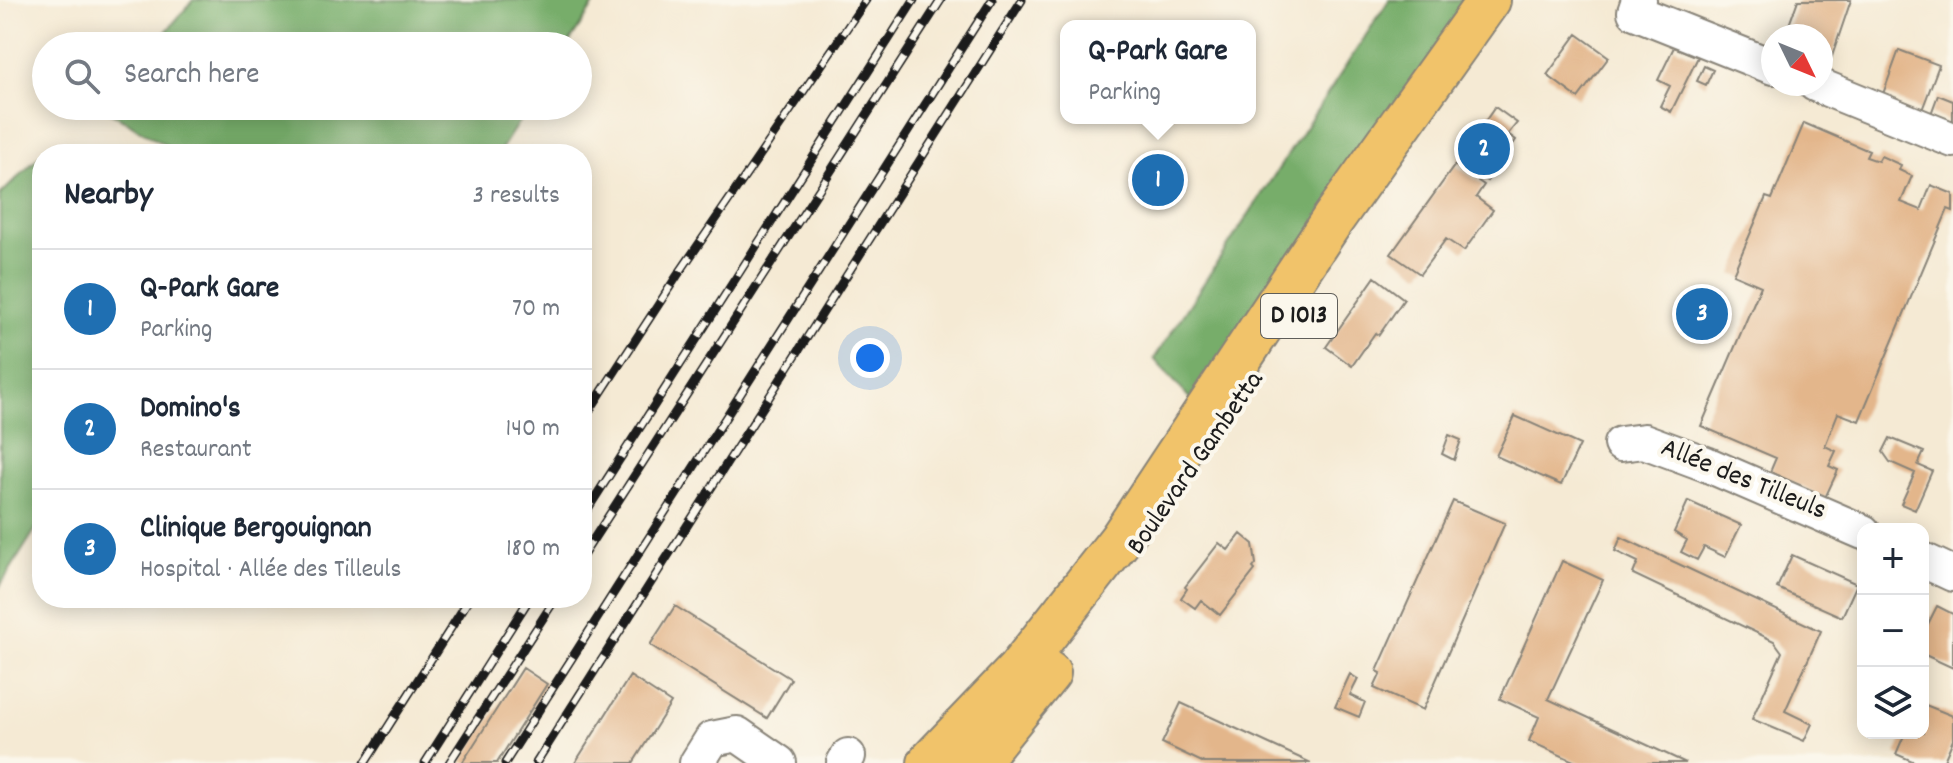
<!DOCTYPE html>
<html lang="en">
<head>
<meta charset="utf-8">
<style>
  :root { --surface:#fff; --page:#f6f6f7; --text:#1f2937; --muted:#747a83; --line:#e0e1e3; --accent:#1f6fb2 }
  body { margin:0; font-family:Dekko,sans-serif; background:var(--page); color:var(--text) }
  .controls { position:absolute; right:24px; bottom:24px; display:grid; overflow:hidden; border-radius:16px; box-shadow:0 4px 20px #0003 }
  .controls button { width:72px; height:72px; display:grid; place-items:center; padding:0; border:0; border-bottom:2px solid var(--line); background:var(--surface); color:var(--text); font:40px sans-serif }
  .compass { position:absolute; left:1761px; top:24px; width:72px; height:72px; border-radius:50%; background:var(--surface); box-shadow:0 4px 20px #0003; rotate:133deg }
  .you { position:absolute; left:870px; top:358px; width:28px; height:28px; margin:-20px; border:6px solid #fff; border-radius:50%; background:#1a73e8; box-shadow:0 0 0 12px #1a73e833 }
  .badge { display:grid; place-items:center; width:52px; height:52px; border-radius:50%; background:var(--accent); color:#fff; font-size:26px; font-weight:700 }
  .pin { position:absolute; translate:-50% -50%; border:4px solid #fff; box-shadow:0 2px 8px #0006 }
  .popup { position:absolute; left:1060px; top:20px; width:196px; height:104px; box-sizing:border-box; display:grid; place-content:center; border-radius:16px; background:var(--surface); filter:drop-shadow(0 2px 6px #0005); font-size:26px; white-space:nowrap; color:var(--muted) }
  .popup b { font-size:30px; color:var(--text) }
  .popup::after { content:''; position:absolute; left:50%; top:100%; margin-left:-16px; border:16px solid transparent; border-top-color:var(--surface) }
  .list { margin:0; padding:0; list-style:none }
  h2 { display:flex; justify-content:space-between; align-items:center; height:104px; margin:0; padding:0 32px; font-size:34px }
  h2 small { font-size:26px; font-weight:400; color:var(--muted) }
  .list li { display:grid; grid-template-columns:52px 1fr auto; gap:24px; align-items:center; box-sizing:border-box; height:120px; padding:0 32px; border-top:2px solid var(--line) }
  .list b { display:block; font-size:30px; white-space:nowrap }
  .list p { margin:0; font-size:26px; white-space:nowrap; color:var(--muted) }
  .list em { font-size:26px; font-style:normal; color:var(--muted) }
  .icon { flex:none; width:44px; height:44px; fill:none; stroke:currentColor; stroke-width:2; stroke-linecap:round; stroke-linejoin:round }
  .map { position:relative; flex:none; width:1953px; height:763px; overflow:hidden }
  .search { position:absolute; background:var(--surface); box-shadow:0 4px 20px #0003; left:32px; top:32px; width:560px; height:88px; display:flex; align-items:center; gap:20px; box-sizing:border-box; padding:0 28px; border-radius:44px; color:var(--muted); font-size:30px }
  .panel { position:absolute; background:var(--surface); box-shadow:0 4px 20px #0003; left:32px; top:144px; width:560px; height:464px; border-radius:32px }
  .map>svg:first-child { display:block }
</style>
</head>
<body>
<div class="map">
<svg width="1953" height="763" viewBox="0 0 1953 763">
  <rect width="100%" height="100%" fill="#fbf7ec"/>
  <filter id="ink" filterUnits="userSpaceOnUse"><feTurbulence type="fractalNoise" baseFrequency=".0125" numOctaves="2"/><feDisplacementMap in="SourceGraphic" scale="16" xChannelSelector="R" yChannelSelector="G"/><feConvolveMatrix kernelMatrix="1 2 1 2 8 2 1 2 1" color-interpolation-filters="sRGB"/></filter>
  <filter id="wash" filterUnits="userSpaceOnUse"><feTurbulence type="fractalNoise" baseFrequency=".006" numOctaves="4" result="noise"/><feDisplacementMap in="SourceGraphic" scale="32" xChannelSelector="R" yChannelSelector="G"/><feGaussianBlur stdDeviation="1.8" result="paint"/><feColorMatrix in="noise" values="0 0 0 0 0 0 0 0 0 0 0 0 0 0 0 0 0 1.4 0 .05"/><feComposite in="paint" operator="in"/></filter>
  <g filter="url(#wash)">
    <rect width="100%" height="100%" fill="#f5ead4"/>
    <path fill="#77ad6a" stroke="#4a6443" stroke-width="2" d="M 193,0 L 597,0 L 567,46 L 154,46 Z
      M 1389,0 L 1476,0 L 1192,401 L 1154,359 Z
      M 529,106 L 498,154 L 180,154 L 102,107 Z
      M 53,143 L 73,154 L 42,154 L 42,519 L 0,586 L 0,195 Z"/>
    <g id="blocks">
      <path fill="#e3b68b" d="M 1798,0 L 1851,0 L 1827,71 L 1821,69 L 1821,36 L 1785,36 Z
        M 1577,34 L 1609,57 L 1578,98 L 1547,75 Z
        M 1674,47 L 1698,57 L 1671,112 L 1660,106 L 1670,86 L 1658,80 Z
        M 1899,50 L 1939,65 L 1922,110 L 1883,94 Z
        M 1704,66 L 1713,70 L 1706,85 L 1697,81 Z
        M 1938,95 L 1953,101 L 1953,123 L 1931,114 Z
        M 1495,107 L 1517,123 L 1508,134 L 1516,140 L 1487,181 L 1458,161 Z
        M 1804,123 L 1869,151 L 1866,157 L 1878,161 L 1881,156 L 1901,165 L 1899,170 L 1912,176 L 1901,202 L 1921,210 L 1931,185 L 1953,194 L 1953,211 L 1948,209 L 1859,421 L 1838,413 L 1825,446 L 1836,451 L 1829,466 L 1838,470 L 1825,498 L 1770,472 L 1776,458 L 1701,426 L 1761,286 L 1733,274 L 1766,197 L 1772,199 Z
        M 1455,165 L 1484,185 L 1476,197 L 1493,210 L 1464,251 L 1446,239 L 1420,274 L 1391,254 Z
        M 1375,277 L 1404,299 L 1379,335 L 1375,333 L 1352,366 L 1326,347 Z
        M 1515,416 L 1580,445 L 1561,485 L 1496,456 Z
        M 1449,435 L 1461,440 L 1454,460 L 1442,454 Z
        M 1890,438 L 1924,452 L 1918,465 L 1932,471 L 1915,510 L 1901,504 L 1915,473 L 1890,462 L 1883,452 Z
        M 1453,501 L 1505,523 L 1423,710 L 1374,688 L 1381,673 L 1377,671 Z
        M 1688,501 L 1741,525 L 1725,557 L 1704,547 L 1697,560 L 1681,552 L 1687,540 L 1674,532 Z
        M 1241,534 L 1253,544 L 1256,564 L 1253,568 L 1255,570 L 1220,615 L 1201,600 L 1195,608 L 1181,598 L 1187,589 L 1185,587 L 1219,543 L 1228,550 Z
        M 1621,537 L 1821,631 L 1785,711 L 1812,724 L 1804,741 L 1752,719 L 1782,652 L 1774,641 L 1633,574 L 1638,562 L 1615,551 Z
        M 1792,555 L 1857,584 L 1842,617 L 1777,588 Z
        M 1562,561 L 1603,580 L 1548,699 L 1686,763 L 1578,763 L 1529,741 L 1539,717 L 1500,699 Z
        M 675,606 L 791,679 L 767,718 L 650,645 Z
        M 1937,606 L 1953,614 L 1953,668 L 1923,654 L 1923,634 Z
        M 523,668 L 547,684 L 497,763 L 462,763 Z
        M 1350,674 L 1358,679 L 1350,695 L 1365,702 L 1359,717 L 1335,707 Z
        M 630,676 L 671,703 L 633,763 L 575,763 Z
        M 1181,703 L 1276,747 L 1311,763 L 1204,763 L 1162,743 Z
        M 1923,704 L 1953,716 L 1953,740 L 1943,763 L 1917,763 L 1896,754 L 1905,733 L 1923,733 Z"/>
    </g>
  </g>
  <g filter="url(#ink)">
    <use href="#blocks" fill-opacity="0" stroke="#888378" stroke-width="2"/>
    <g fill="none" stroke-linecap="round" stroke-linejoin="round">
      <defs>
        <path id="minor" d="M 1639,0 L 1635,12 L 1773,67
          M 1815,84 L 1953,140
          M 1621,444 L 1644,441 L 1706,464 L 1863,532
          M 1923,560 L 1953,574
          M 697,763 L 712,739 L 737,734 L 779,763
          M 844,763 L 848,756"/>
        <path id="major" d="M 929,763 L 1018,670 L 1120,540 L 1333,219 L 1489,0
          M 976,763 L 1049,673"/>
      </defs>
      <use href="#minor" stroke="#888378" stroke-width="38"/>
      <use href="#major" stroke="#888378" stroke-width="46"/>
      <use href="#minor" stroke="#fff" stroke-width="34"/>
      <use href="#major" stroke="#f1c36a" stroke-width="42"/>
      <defs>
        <path id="rail" d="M 582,422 L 677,276 L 866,0
          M 582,518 L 914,0
          M 582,557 L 941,0
          M 365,763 L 470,598
          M 425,763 L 530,598
          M 449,763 L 556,598
          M 505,763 L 992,0
          M 536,763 L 1022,0"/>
      </defs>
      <use href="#rail" stroke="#1c1c1c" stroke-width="9"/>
      <use href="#rail" stroke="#fbf7ec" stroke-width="6" stroke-dasharray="18" stroke-linecap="butt"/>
    </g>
  </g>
  <g text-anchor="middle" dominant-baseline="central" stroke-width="8" stroke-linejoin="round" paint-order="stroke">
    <rect fill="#fbf7ec" stroke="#5f5e5a" stroke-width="2" x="1261" y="294" width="76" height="44" rx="6"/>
    <g font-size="26" font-weight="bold" fill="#1c1c1c">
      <text x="1299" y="316">D 1013</text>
    </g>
    <g font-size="28" fill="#1c1c1c" stroke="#fbf7ec">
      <text transform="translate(1197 464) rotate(-55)">Boulevard Gambetta</text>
      <text transform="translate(1743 481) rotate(22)">Allée des Tilleuls</text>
    </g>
  </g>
</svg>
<div class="controls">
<button>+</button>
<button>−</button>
<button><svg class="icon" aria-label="layers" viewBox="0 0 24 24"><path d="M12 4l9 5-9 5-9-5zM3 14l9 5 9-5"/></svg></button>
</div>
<svg class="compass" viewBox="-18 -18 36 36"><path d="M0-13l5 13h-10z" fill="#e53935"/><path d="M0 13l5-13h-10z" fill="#747a83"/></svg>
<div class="you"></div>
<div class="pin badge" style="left:1158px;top:180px">1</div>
<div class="popup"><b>Q-Park Gare</b>Parking</div>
<div class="pin badge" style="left:1484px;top:149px">2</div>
<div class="pin badge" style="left:1702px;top:314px">3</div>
<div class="search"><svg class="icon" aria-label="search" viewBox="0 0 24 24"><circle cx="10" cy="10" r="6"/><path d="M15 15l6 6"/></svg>Search here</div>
<section class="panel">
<h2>Nearby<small>3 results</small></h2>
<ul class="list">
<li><span class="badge">1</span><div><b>Q-Park Gare</b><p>Parking</p></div><em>70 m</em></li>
<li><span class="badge">2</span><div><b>Domino's</b><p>Restaurant</p></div><em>140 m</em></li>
<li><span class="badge">3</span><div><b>Clinique Bergouignan</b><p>Hospital · Allée des Tilleuls</p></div><em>180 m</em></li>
</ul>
</section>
</div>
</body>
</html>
